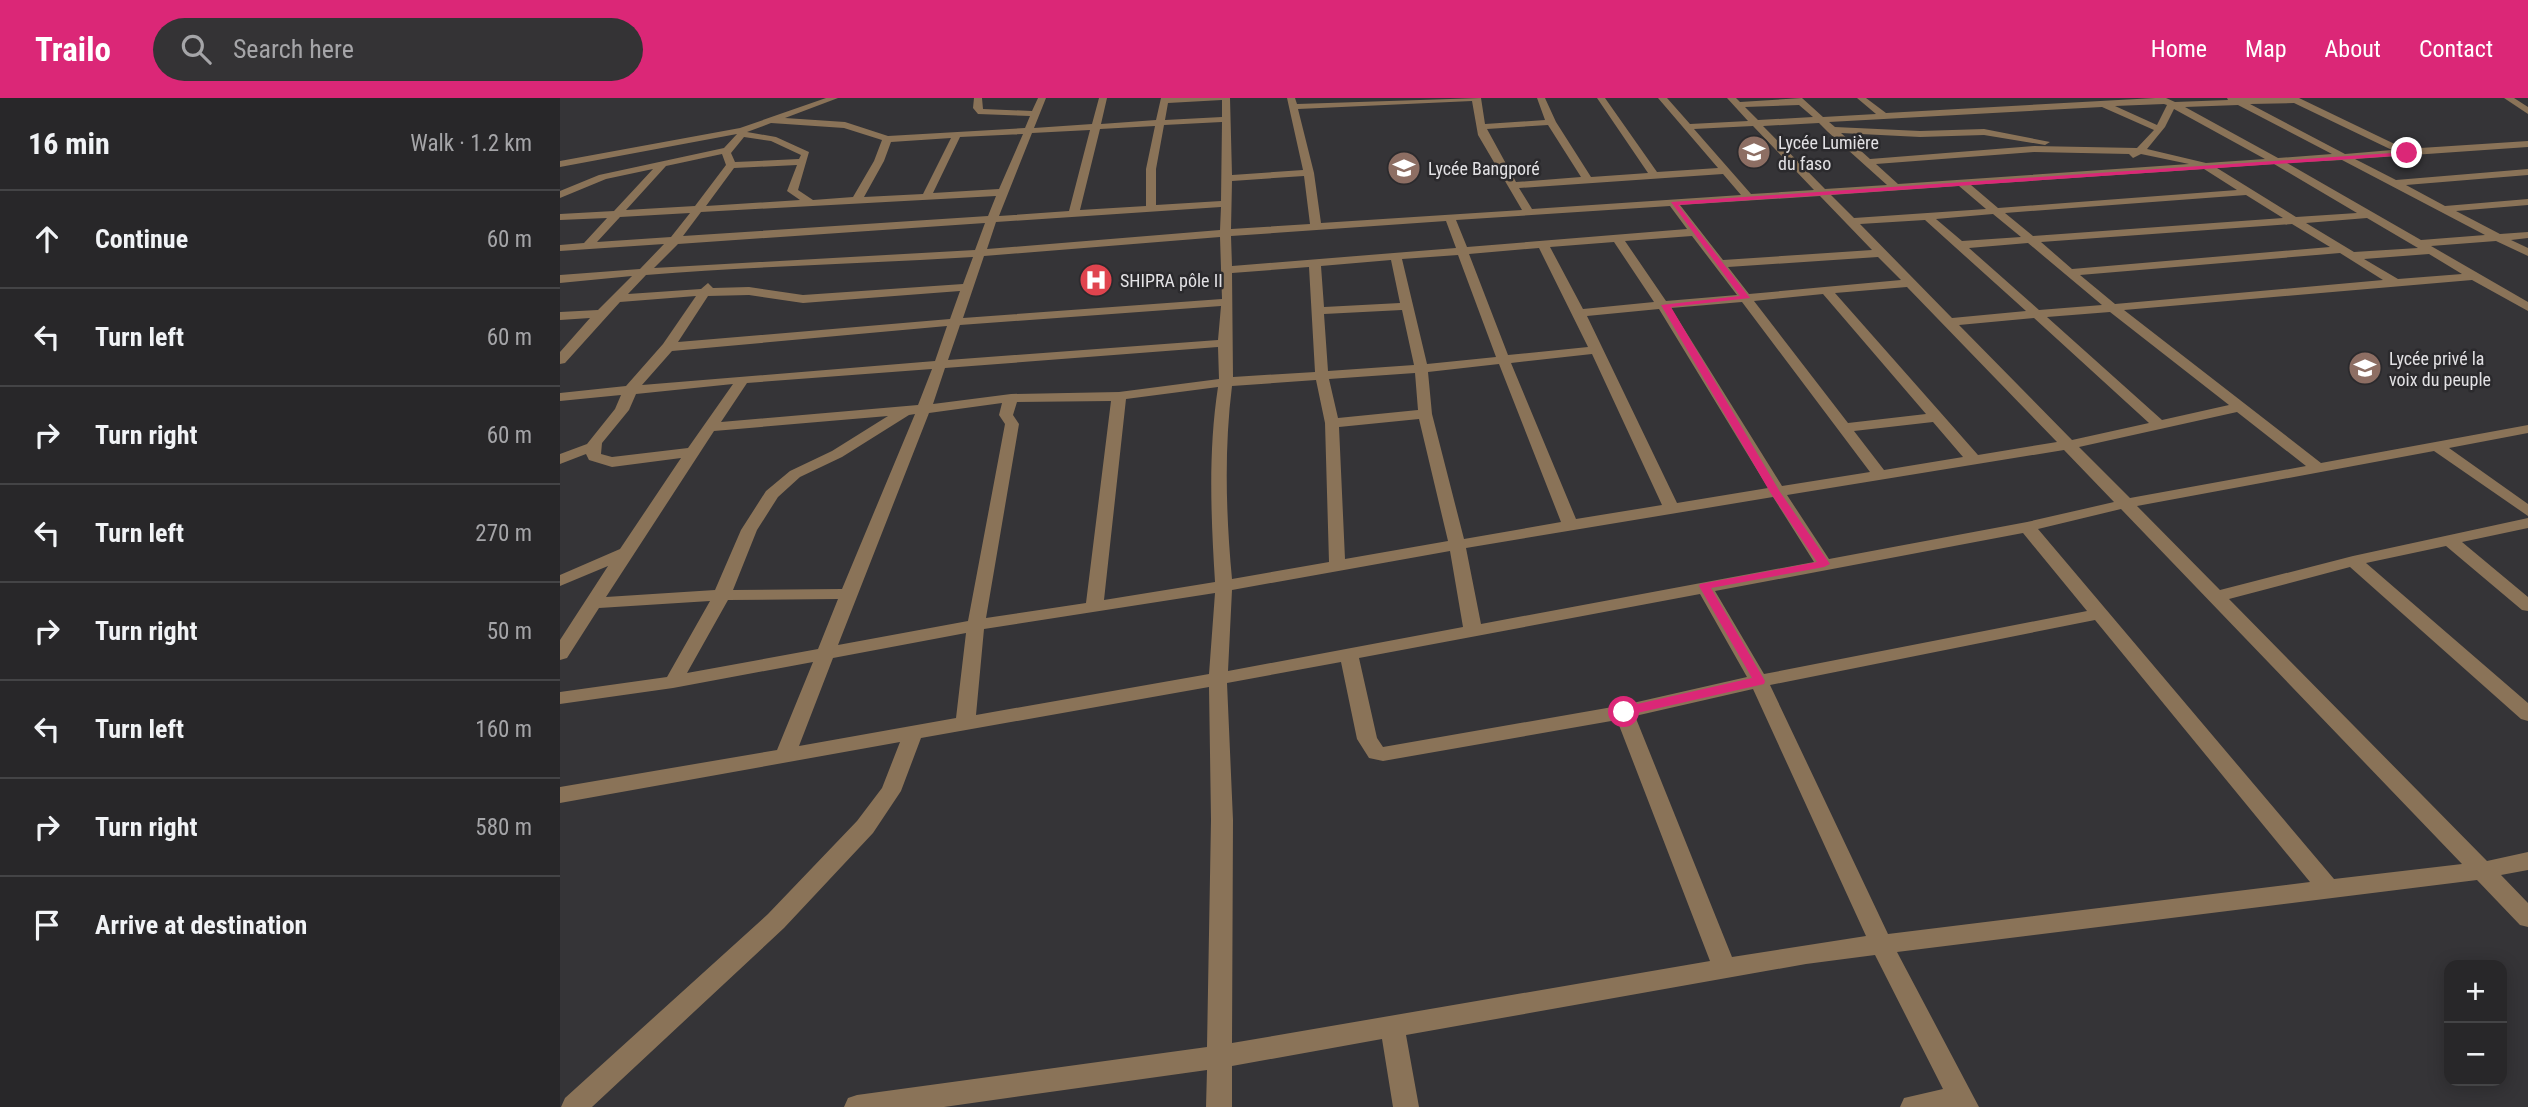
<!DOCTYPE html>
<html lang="en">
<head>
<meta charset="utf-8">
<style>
  :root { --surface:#282729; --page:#343335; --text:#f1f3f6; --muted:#a5a5a8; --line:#444446; --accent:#db2777 }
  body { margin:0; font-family:"Roboto Condensed",sans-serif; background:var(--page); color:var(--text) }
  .controls { position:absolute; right:21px; bottom:21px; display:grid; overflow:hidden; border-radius:14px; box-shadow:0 4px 18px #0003 }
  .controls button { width:63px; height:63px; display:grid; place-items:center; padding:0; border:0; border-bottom:2px solid var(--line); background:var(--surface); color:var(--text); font:35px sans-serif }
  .stop { position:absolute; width:21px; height:21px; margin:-16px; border:5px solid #db2777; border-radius:50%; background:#fff }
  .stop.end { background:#db2777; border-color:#fff; box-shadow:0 2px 7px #0008 }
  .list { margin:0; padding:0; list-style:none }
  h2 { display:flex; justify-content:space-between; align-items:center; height:91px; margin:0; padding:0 28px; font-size:30px }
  h2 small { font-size:23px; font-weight:400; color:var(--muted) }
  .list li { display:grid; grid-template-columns:46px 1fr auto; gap:21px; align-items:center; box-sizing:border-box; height:98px; padding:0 28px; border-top:2px solid var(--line) }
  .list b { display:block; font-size:26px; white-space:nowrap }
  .list em { font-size:23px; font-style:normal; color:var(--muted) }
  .icon { flex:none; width:38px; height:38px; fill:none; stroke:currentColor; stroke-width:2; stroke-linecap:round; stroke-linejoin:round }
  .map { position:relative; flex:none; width:1968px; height:1009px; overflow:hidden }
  header { display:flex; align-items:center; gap:42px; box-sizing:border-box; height:98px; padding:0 35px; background:var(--accent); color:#fff }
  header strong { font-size:33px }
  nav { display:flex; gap:38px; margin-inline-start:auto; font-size:24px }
  .search { width:490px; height:63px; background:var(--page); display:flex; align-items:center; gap:18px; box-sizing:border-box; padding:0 24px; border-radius:38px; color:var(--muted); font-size:26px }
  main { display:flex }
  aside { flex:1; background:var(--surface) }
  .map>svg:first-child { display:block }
</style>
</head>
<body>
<header>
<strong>Trailo</strong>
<div class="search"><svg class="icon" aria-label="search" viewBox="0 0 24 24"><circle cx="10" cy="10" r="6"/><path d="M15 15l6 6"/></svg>Search here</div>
<nav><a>Home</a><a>Map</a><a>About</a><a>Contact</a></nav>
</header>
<main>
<aside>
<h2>16 min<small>Walk · 1.2 km</small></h2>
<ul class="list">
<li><svg class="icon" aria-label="ahead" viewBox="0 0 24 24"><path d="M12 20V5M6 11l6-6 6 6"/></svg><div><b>Continue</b></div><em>60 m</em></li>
<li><svg class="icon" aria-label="left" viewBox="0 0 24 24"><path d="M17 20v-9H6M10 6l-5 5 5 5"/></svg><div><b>Turn left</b></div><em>60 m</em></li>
<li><svg class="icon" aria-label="right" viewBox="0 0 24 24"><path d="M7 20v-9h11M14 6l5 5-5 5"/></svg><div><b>Turn right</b></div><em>60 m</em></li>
<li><svg class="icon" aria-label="left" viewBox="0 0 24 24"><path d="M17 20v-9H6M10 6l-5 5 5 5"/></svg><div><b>Turn left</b></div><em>270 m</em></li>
<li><svg class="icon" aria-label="right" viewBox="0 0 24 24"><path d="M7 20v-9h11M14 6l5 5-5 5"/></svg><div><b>Turn right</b></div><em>50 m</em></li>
<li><svg class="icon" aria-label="left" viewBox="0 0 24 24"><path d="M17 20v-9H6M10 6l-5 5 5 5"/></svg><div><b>Turn left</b></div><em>160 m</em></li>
<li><svg class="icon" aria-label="right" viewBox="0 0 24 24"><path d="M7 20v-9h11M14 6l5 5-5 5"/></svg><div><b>Turn right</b></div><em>580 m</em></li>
<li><svg class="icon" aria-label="arrive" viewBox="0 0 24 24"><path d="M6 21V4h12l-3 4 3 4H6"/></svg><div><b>Arrive at destination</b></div></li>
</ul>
</aside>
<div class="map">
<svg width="1968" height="1009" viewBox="0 0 1968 1009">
  <rect width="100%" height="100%" fill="#353437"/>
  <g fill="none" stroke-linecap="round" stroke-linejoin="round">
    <path fill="#8a7358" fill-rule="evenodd" d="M 266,0 L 278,0 L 225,20 L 285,24 L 328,38 L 465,30 L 470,18 L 418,16 L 413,10 L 414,0 L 422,0 L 423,11 L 472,13 L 478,0 L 486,0 L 474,30 L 532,26 L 539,0 L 547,0 L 541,26 L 596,22 L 601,0 L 670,0 L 672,77 L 743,72 L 727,0 L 735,0 L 737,6 L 921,0 L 925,26 L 985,22 L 977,0 L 985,0 L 996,24 L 1031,79 L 1088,75 L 1037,0 L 1045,0 L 1097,74 L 1158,70 L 1098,0 L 1107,0 L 1130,26 L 1188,23 L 1167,0 L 1176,0 L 1180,4 L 1242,0 L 1263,19 L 1316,16 L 1297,0 L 1306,0 L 1326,15 L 1595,0 L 1606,0 L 1615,4 L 1668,2 L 1667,0 L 1739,0 L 1845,51 L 1968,43 L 1968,49 L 1795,61 L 1836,82 L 1968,71 L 1968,77 L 1846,87 L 1885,108 L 1968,101 L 1968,107 L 1896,113 L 1940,136 L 1968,134 L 1968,140 L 1951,142 L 1968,150 L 1968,158 L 1936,143 L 1871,148 L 1968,204 L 1968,213 L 1912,182 L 1564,212 L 1761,365 L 1968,327 L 1968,335 L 1889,350 L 1968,406 L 1968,418 L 1874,353 L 1577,408 L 1660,492 L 1793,458 L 1968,420 L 1968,430 L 1902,444 L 1968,499 L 1968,513 L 1962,512 L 1886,448 L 1806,465 L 1968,605 L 1968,623 L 1961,621 L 1790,469 L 1669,501 L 1927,763 L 1968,754 L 1968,772 L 1941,777 L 1968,805 L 1968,829 L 1960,827 L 1917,782 L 1337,854 L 1419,1009 L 1340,1009 L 1344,1000 L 1383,991 L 1315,857 L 1246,866 L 846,937 L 859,1009 L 833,1009 L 822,941 L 672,968 L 672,1009 L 646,1009 L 647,972 L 384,1009 L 284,1009 L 288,1000 L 297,997 L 647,949 L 651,722 L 649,589 L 361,640 L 341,693 L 313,735 L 224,830 L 32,1009 L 1,1009 L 5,1000 L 208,816 L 297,723 L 322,690 L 340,644 L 0,705 L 0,689 L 217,652 L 253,564 L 113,590 L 0,606 L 0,594 L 107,579 L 150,503 L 39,510 L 7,560 L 0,562 L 0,542 L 48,468 L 0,488 L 0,477 L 60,451 L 121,360 L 52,369 L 29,362 L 26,356 L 0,366 L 0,356 L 27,346 L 55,311 L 61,297 L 0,303 L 0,295 L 66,288 L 103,246 L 136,198 L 60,204 L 5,265 L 0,266 L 0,254 L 30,220 L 0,222 L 0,214 L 38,212 L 72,178 L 0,185 L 0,177 L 80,171 L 104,146 L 0,153 L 0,147 L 24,145 L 47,120 L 0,122 L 0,116 L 54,113 L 93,71 L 46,81 L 0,100 L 0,93 L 39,77 L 164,50 L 177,36 L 0,69 L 0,63 L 180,30 ZM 662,2 L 662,19 L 605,22 L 608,5 ZM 912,3 L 918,37 L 962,112 L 761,125 L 754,75 L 738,11 ZM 1734,5 L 1832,52 L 1785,56 L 1690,6 ZM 1604,6 L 1607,7 L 1597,27 L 1555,8 ZM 1239,7 L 1253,19 L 1198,22 L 1185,9 ZM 1678,7 L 1772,56 L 1718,60 L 1625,9 ZM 1542,9 L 1594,32 L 1577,50 L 1474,48 L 1310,61 L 1281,35 L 1360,39 L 1424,37 L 1485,47 L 1490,44 L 1424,31 L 1360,33 L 1275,29 L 1269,24 ZM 1614,11 L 1705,61 L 1646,65 L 1587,51 L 1605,29 ZM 662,24 L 661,103 L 596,107 L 596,71 L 604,27 ZM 211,25 L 284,30 L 322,42 L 314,63 L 293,99 L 253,102 L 238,92 L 249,54 L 216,39 L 187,34 ZM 1259,25 L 1268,34 L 1327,87 L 1265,91 L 1203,28 ZM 988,27 L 1021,79 L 956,84 L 927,31 ZM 595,28 L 586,71 L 586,108 L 520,112 L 540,31 ZM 1193,28 L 1254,92 L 1191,96 L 1134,31 ZM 530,32 L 509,113 L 439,118 L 472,35 ZM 463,36 L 439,91 L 373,95 L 400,39 ZM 184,39 L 211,43 L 241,57 L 239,61 L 175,64 L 171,55 ZM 391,40 L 363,96 L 304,99 L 324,63 L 331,44 ZM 1474,54 L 1569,56 L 1573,60 L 1581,56 L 1629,66 L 1338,86 L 1316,66 ZM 162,56 L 166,67 L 135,108 L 66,112 L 106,68 ZM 1782,62 L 1925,137 L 1861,142 L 1727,65 ZM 1714,66 L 1797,115 L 1736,119 L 1657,70 ZM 237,67 L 227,93 L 240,102 L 146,108 L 174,70 ZM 1644,71 L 1677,92 L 1438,110 L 1411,87 ZM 1163,76 L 1181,97 L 972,111 L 959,90 ZM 744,78 L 750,126 L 671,131 L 672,83 ZM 1399,88 L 1426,111 L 1294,120 L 1271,97 ZM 1686,97 L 1723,120 L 1473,138 L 1445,115 ZM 436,98 L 428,118 L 123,138 L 141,114 ZM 1260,98 L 1312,152 L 1163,162 L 1120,107 ZM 1110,108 L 1127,131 L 907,149 L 896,122 ZM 661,109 L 660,132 L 427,151 L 436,124 ZM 130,115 L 111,139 L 37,144 L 60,119 ZM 1433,116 L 1461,139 L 1402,143 L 1376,121 ZM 1807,120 L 1858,150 L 1794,154 L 1746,125 ZM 1365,122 L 1466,213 L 1392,220 L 1300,126 ZM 886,123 L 896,150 L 672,168 L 671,138 ZM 425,125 L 415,152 L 94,170 L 118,146 ZM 1732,126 L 1770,149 L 1512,171 L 1481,144 ZM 1132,138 L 1177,197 L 1106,203 L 1065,143 ZM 660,139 L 662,201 L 403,220 L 424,158 ZM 1054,144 L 1094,204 L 1023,211 L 990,149 ZM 1468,145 L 1542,207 L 1479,212 L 1409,150 ZM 979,150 L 1028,249 L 948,257 L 909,156 ZM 1780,155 L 1823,182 L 1555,206 L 1520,177 ZM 1869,156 L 1902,176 L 1838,181 L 1804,161 ZM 898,157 L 936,259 L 867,266 L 842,161 ZM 413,159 L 403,186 L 243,197 L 189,189 L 153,190 L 148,185 L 141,191 L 68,196 L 86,177 C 195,168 304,166 413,159 ZM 1318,159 L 1341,182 L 1189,196 L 1168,169 ZM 831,162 L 840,205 L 764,209 L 761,168 ZM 749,169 L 755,274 L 673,279 L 672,175 ZM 1347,189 L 1497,344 L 1418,357 L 1275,195 ZM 400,193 L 390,221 L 118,244 L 148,198 L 189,197 L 243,205 ZM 1263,196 L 1366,316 L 1288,325 L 1194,203 ZM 1182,204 L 1310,374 L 1222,388 L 1111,210 ZM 661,208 L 658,242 L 388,262 L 400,227 ZM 1099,211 L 1208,390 L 1117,405 L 1027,218 ZM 842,212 L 854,267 L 768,273 L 764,216 ZM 1550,214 L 1669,307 L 1602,322 L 1487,219 ZM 1474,220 L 1589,325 L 1512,342 L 1399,227 ZM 387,228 L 375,263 L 82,287 L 112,253 ZM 658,249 L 659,281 L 559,294 L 451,296 L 373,306 L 385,270 ZM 1032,256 L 1102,407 L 1016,421 L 951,265 ZM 939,266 L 1001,424 L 904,441 L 872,316 L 868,274 ZM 372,271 L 358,307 L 161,324 L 187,285 ZM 855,275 L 858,312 L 778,320 L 769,281 ZM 756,282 L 765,325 L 769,464 L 672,481 C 666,417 664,352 672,288 ZM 173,286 L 128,350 L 52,359 L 41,356 L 42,345 L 69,312 L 76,296 ZM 658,289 C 648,354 651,419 655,484 L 544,502 L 566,301 ZM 551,303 L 526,505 L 426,520 L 459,326 L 453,317 L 457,304 ZM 442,305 L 439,317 L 445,326 L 408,523 L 278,547 L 369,315 ZM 1677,314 L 1746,368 L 1570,400 L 1519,349 ZM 355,316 L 282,491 L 173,492 L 197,432 L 218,399 L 240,379 L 282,359 L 349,317 ZM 328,318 L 272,353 L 230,373 L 206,393 L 181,432 L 155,492 L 46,499 L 154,333 ZM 859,321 L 888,443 L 785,461 L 779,329 ZM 1373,324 L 1403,359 L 1324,372 L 1294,333 ZM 1504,352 L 1554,404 L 1467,424 L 1269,461 L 1227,397 ZM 1213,399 L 1254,464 L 921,526 L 906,450 ZM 1561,411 L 1902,766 L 1774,781 L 1478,431 ZM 1463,435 L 1527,513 L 1204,576 L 1155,493 ZM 890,453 L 903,529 L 668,573 L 672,492 ZM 655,495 L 649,576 L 416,617 L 424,531 ZM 1140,496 L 1187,579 L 1064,607 L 823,649 L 817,640 L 799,560 ZM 278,501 L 258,551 L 127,575 L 168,502 ZM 1535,522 L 1750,784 L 1328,836 L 1210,587 ZM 406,535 L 396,620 L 239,648 L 273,560 ZM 781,564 L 797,641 L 809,660 L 823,663 L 1057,622 L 1150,863 L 672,945 L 673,722 L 667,585 ZM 1193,591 L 1306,838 L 1172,859 L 1075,618 Z
      M 1944,0 L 1954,0 L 1968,9 L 1968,16 Z"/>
  </g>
  <path fill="#db2777" d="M 1847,54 L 1849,57 L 1118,107 L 1190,200 L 1111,209 L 1220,394 L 1270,466 L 1264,469 L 1151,490 L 1205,583 L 1204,586 L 1064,618 L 1059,617 L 1059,611 L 1064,609 L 1192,580 L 1139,488 L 1140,486 L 1257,464 L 1210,394 L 1101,207 L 1180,198 L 1111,104 Z"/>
  <defs>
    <symbol id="school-disc" viewBox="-11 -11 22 22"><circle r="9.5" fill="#8d6e63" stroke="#2b2a2d"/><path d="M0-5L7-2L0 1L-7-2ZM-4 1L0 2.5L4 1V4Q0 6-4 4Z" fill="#fff"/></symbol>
    <symbol id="hospital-disc" viewBox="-11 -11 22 22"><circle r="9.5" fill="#e0444e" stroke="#2b2a2d"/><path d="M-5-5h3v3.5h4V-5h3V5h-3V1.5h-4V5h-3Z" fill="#fff"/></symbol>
  </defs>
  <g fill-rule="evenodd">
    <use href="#school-disc" x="1175" y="35" width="38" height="38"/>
    <use href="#school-disc" x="825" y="51" width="38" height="38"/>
    <use href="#hospital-disc" x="517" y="163" width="38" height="38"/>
    <use href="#school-disc" x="1786" y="251" width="38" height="38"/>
  </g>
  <g text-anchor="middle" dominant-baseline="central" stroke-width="5" stroke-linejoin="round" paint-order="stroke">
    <g font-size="18" fill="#e2e1e4" stroke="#2b2a2d" text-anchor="start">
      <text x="1218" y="44">Lycée Lumière<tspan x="1218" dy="21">du faso</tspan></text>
      <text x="868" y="70">Lycée Bangporé</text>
      <text x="560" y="182">SHIPRA pôle II</text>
      <text x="1829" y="260">Lycée privé la<tspan x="1829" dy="21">voix du peuple</tspan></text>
    </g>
  </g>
</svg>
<div class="controls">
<button>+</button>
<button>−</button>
</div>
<div class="stop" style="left:1064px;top:614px"></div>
<div class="stop end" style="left:1847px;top:55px"></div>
</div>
</main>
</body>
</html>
